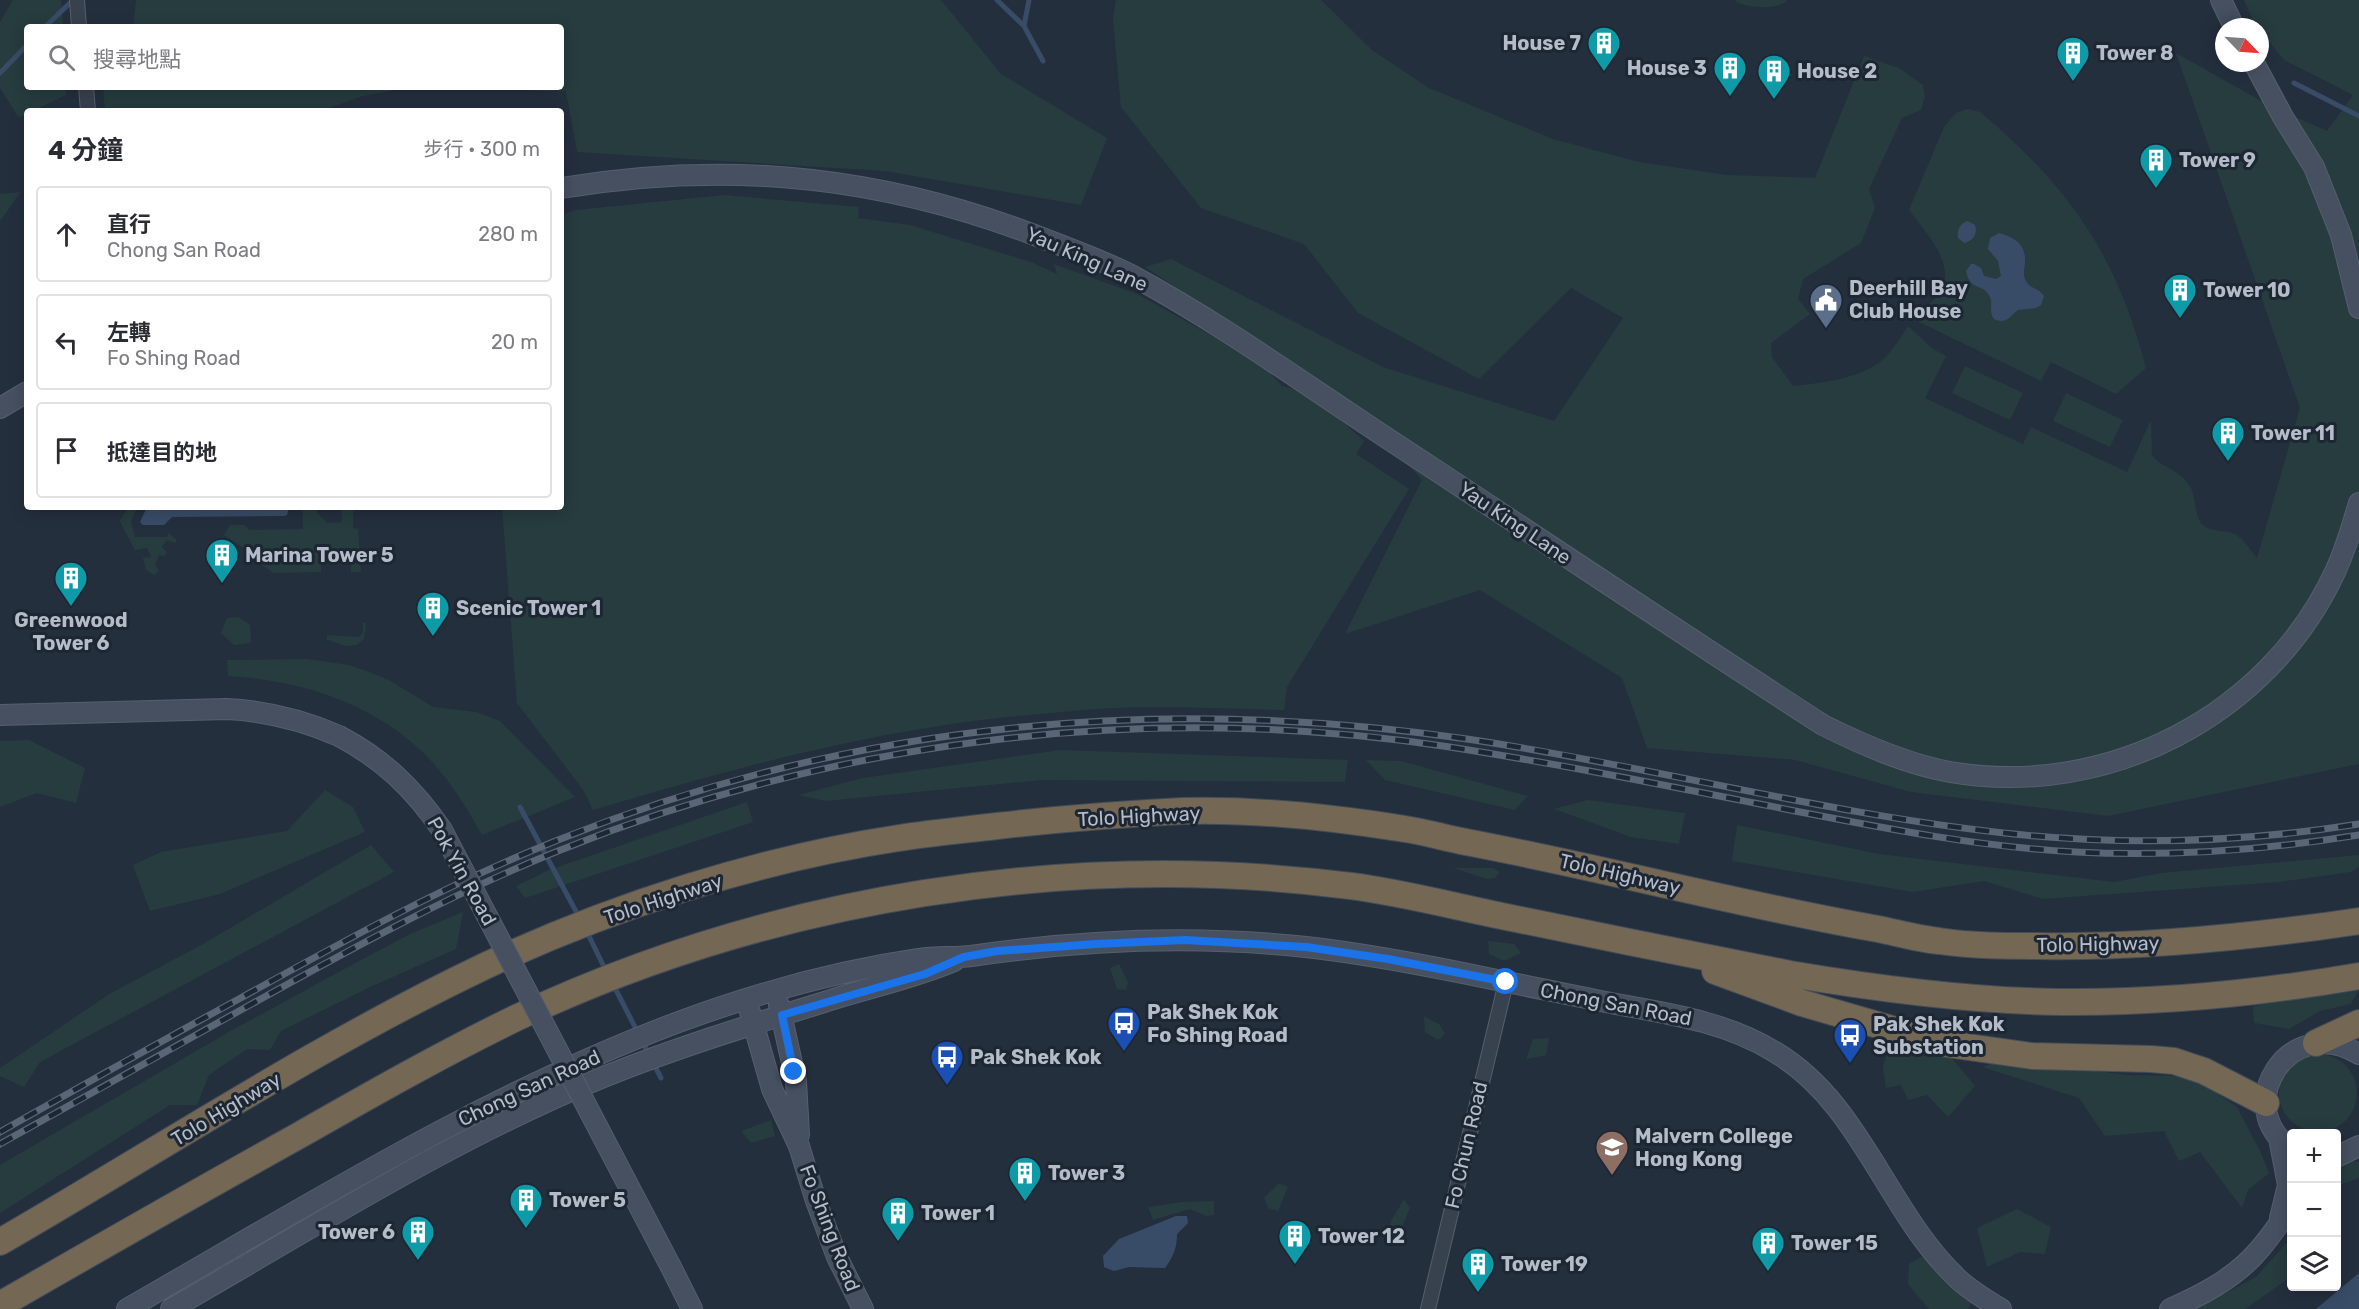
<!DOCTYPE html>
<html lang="zh-TW">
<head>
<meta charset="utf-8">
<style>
  :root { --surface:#fff; --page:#f2f2f3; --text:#2b2b33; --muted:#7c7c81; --line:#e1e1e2 }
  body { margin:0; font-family:Rubik,"Noto Sans TC",sans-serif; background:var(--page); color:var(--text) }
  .controls { position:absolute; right:18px; bottom:18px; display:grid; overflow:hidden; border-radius:6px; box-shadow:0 3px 15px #0003 }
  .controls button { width:54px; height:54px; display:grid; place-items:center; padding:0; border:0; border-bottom:2px solid var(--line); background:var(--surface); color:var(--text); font:30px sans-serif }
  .compass { position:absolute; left:2215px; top:18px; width:54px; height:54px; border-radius:50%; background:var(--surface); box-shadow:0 3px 15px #0003; rotate:115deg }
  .stop { position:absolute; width:18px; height:18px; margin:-14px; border:4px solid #1a73e8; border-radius:50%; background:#fff }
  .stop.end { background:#1a73e8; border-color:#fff; box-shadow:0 2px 6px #0008 }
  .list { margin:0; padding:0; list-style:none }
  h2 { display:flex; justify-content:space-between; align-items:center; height:78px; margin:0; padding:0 24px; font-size:26px }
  h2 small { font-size:20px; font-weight:400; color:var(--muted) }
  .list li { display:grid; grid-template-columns:39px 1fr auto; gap:18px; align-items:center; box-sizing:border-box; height:96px; margin:0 12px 12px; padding:0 12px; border:2px solid var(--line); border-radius:6px }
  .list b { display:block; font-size:22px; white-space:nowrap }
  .list p { margin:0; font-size:20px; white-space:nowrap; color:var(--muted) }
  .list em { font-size:20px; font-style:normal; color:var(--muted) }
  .icon { flex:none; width:33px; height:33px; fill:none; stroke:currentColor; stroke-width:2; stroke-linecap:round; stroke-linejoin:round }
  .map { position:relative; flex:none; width:2359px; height:1309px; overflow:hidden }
  .search { position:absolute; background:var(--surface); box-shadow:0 3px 15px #0003; left:24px; top:24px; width:540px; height:66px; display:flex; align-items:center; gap:15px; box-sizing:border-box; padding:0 21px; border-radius:6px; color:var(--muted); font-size:22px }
  .panel { position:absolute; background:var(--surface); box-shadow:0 3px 15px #0003; left:24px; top:108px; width:540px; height:402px; border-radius:6px }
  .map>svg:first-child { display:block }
</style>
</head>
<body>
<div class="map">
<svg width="2359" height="1309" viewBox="0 0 2359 1309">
  <rect width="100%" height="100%" fill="#242f3e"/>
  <path fill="#263c3f" d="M 13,0 L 61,0 L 63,27 L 27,27 L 27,87 L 66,87 L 66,95 L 33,111 L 27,111 L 27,114 L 19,118 L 0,88 L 0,22 Z
    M 136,0 L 941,0 L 1001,74 L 1107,138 L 1081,205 L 885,171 L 577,152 L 566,91 L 407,88 L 363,96 L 320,111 L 105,111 L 103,87 L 561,87 L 561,27 L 133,27 Z
    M 1116,0 L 1321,0 L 1372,50 L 1429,88 L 1553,139 L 1639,162 L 1727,175 L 1815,178 L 1864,56 L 1899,68 L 1923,85 L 1925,96 L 1921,110 L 1902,118 L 1869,189 L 1875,208 L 1861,243 L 1803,279 L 1798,299 L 1810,314 L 1771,343 L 1772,357 L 1793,386 C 1823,383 1869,378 1889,353 C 1896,345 1902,335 1908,326 L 1933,349 L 1946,356 L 1925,398 L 2023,444 L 2031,427 L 2127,472 L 2151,420 L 2152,455 C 2162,469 2180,468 2191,488 C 2196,498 2195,521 2204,526 C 2212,532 2226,530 2235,534 C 2243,538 2251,551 2257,558 L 2300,408 L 2176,53 L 2272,107 L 2327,131 L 2353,95 L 2284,60 L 2260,30 L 2260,27 L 2254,23 L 2244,0 L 2359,0 L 2359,764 L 2108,816 L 1911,792 L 1795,760 L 1647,748 L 1622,678 L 1480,590 L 1345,634 L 1422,480 L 1360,410 L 1145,267 L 1171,259 L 1383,367 L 1554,421 L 1623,318 L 1571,288 L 1479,379 L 1358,313 L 1304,244 L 1201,208 L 1121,107 L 1113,19 Z
    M 1734,0 L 1787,0 C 1780,11 1743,8 1734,0 Z
    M 1968,109 L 1980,112 C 2069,187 2116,253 2146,368 L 2116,394 L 2051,362 L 2041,381 L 1919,322 C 1921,318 1922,312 1925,309 C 1931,301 1939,298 1943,288 C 1953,259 1925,232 1909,210 L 1944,127 L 1956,113 Z
    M 21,192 L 0,221 L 0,194 Z
    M 724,195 L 859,207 L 858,218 L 910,225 L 1031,262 L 1057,274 L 1054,264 L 1137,294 L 1261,363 L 1282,386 L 1312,394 L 1364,441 L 1356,454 L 1409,489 L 1287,687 L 1284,710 C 1240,709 1196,707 1152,707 C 1108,707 1061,712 1017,716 C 872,730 732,769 593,810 L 584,791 L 517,703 L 502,507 L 561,507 L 561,215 L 576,210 Z
    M 1965,366 L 2023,393 L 2010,420 L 1952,393 Z
    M 2066,393 L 2123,420 L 2110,447 L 2053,421 Z
    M 123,507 L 137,507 L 131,522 L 135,537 L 167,537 L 169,533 L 177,540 L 175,543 L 167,540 L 162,547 L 167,552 L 165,556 L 159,555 L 155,565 L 159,571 L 154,575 L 146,570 L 143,558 L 151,557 L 147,548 L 135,550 L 119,520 L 123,517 L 126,510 Z
    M 303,507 L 317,507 L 317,513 L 328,523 L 342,522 L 341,507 L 353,507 L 353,528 L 358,529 L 361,572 L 351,572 L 351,556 L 332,561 L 331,557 L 321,559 L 321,572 L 274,573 L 254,560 L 254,555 L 224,535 L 230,525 L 245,525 L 249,530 L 303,529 Z
    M 238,617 L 250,625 L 251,643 L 234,645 L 221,633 L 227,618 Z
    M 363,623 L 366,623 L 364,639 L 357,645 L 347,646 L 327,640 L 327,635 L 359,637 L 363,633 Z
    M 307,659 L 349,665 L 369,672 L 389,680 L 433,707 L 476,712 L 500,721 L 575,797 L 482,835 C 468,810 453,785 433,763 C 382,706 303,680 228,676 L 227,660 Z
    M 29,740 L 85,768 L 76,803 L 37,793 L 0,807 L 0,741 Z
    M 1061,750 L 1348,760 L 1345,782 L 1042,780 L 825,801 L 799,795 L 862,778 Z
    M 1366,760 L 1401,761 L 1528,796 L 1515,810 L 1385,780 Z
    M 325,790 L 353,807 L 365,832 L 220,894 L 150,911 L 133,865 L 161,852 L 287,831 Z
    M 1588,800 L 1685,813 L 1679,844 L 1631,837 L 1554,809 Z
    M 747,802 L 753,822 L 525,898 L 516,886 L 549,870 Z
    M 1737,825 L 1879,854 L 2114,882 L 2161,873 L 2359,855 L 2359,867 L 2351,872 L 2278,882 L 2043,899 L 1984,881 L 1913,892 L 1732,861 Z
    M 371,845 L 394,872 L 40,1062 L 24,1087 L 0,1076 L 0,1068 L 111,993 L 203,944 Z
    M 1453,868 L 1493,868 L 1500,872 L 1495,878 L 1487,879 Z
    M 463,912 L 456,949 L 368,988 L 281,1031 L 270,1050 L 247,1049 L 209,1075 L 197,1105 L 170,1105 L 0,1213 L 0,1165 L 227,1033 L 359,961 L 412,933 Z
    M 1488,941 L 1514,944 L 1521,953 L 1504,961 L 1489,954 Z
    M 1119,964 L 1128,982 L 1126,990 L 1117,989 L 1110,968 Z
    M 2359,990 L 2351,1004 L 2320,1011 L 2289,1029 L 2254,1023 L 2253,1007 L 2269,1002 Z
    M 1424,1016 L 1440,1025 L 1445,1034 L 1438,1040 L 1425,1032 Z
    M 1549,1038 L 1546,1055 L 1526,1059 L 1533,1039 Z
    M 1888,1050 L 1950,1056 L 1975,1086 L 1948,1117 L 1927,1095 L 1908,1100 L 1901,1085 L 1886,1088 L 1883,1067 Z
    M2279 1093a39 39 0 1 1 78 0a39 39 0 1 1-78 0Z
    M 2005,1059 L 2127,1075 L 2192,1076 L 2237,1107 L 2261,1153 L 2269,1173 L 2248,1190 L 2242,1208 L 2200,1152 L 2179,1161 L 2164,1131 L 2105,1136 L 2079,1098 L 1982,1067 Z
    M 771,1120 L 775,1136 L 751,1143 L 741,1131 Z
    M 2349,1160 L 2359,1162 L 2359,1178 L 2337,1186 L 2337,1172 Z
    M 1279,1183 L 1288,1187 L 1278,1211 L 1268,1208 L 1264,1198 Z
    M 1404,1199 L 1410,1208 L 1399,1234 L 1387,1236 L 1391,1221 Z
    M 1214,1201 L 1214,1215 L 1206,1216 L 1190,1209 L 1153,1220 L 1148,1207 L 1182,1202 Z
    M 2017,1209 L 2051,1227 L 2045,1254 L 2020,1252 L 1987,1267 L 1977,1228 Z
    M 2291,1238 L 2291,1277 L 2245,1309 L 2195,1309 L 2256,1277 Z
    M 1939,1247 L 1962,1266 L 1972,1301 L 1968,1309 L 1929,1309 L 1908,1284 L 1909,1264 Z"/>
  <path fill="#394c67" d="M 1968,221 L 1975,225 C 1978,234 1973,241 1964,243 L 1958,238 C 1957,230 1960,223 1968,221 Z
    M 1999,233 C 2014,237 2026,244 2025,262 C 2025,268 2022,275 2026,281 C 2030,289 2039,288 2044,296 L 2041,305 L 2036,308 L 2018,310 C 2010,316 2006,325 1994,319 C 1988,311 1994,303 1989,295 C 1982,283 1970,291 1966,271 L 1971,264 L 1974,264 L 1981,268 L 1984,276 L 1996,279 L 2001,276 L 1998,261 L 1988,249 L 1990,238 Z
    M 147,507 L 289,507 L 287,515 L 284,516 L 172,517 L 164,525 L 143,525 L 140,522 Z
    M 1176,1216 L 1187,1216 L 1188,1223 L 1177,1234 C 1177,1248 1173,1257 1165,1268 L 1129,1267 L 1114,1271 L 1104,1267 L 1103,1256 L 1119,1239 Z
    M 2359,1273 L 2359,1309 L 2316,1309 Z"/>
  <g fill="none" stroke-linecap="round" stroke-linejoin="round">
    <path stroke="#394c67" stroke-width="5" d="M 997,0 L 1024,26
      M 1029,0 L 1024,26 L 1043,61
      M 45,27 L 73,0
      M 0,73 L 27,45
      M 2294,83 L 2359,116
      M 520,807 L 579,917
      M 586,930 L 607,973
      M 613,984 L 661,1078"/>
    <defs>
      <path id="street" d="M 77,0 L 79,27
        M 86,87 L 88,111
        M 1428,1309 L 1506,982"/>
      <path id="secondary" d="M 2221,0 L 2234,27
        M 2254,63 L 2283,117 L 2314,167 L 2341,235 L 2359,308
        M 561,188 C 734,159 892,177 1055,243 C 1081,253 1108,263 1133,276 C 1227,327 1313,390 1402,448 C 1542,540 1682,634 1823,725 C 1863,745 1906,764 1950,772 C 2107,799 2268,716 2335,572 C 2346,549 2352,526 2359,503
        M 0,408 L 27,392
        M 0,715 L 227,709 C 267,711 303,720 339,736
        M 779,1005 L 796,1081 L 799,1135
        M 750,1012 L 772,1089 L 799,1146 L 816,1201 L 837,1257 L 863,1309
        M 2279,1138 L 2288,1185 L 2280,1218
        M 2292,1149 C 2230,1108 2288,1011 2359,1054
        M 2336,1157 L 2359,1146
        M 671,1267 L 692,1309
        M 127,1309 C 305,1207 482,1096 676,1023 C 754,994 836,971 919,959 C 936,956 954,958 971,956 C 1081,940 1195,935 1306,947 C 1369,954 1430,966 1492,979 C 1533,987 1574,996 1616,1004 C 1671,1014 1726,1022 1775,1052 C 1862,1104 1886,1211 1958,1279 C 1971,1291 1986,1300 2001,1309
        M 171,1309 C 313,1228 453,1138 606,1076 C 681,1046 760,1022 837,998 C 876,986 916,977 954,961
        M 2170,1309 C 2202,1295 2235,1278 2258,1251 C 2271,1237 2280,1221 2292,1207"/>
      <path id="highway" d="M 1715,971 L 1802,1003 L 1940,1043 L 2032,1056 L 2151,1059 L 2174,1061 L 2204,1071 L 2266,1103
        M 2316,1043 L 2359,1023
        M 0,1242 C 161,1149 317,1046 485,966 C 613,906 759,859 899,838 C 931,833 964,830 997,826 C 1059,819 1121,814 1183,811 C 1252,809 1336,818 1405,829 C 1425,832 1445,838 1466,842 C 1604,868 1740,905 1878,929 C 1898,933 1919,939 1939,941 C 1972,946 2005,946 2038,946 C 2146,948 2252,937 2359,921
        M 0,1305 C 99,1248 199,1191 298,1136 C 370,1095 442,1054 516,1018 C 773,897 1069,850 1351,886 C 1398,892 1445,904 1492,914 C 1591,934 1691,955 1790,974 C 1879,989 1971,1001 2061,1002 C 2161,1003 2261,993 2359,976"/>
    </defs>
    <use href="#street" stroke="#565f6c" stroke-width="16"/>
    <use href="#secondary" stroke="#565f6c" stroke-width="22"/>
    <use href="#highway" stroke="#434c59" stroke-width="28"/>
    <use href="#street" stroke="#38414e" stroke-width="14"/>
    <use href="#secondary" stroke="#465061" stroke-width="20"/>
    <use href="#highway" stroke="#746855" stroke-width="26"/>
    <defs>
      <path id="rail" d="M 0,1132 C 79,1087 158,1043 237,1000 C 342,942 447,884 558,840 C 851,723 1156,694 1467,739 C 1650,766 1830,815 2014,834 C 2130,846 2245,842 2359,824
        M 0,1144 C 83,1098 166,1052 248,1006 C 349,950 451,894 558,851 C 837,739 1145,702 1443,746 C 1561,764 1678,788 1795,811 C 1888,829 1981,847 2076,852 C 2171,857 2265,850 2359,835"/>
    </defs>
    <use href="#rail" stroke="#5a6575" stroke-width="7"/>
    <use href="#rail" stroke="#1d2633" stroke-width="4.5" stroke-dasharray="14" stroke-linecap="butt"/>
    <defs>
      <path id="secondary-bridge" d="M 339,736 C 383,759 414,789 442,830 L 671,1267"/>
    </defs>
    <use href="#secondary-bridge" stroke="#565f6c" stroke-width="22" stroke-linecap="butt"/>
    <use href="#secondary-bridge" stroke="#465061" stroke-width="20"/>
  </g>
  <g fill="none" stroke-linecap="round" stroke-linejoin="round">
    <path stroke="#1a73e8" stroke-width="8" d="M 794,1072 L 782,1015 L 925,974 L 964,957 L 997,951 L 1096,944 L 1185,940 L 1306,947 L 1388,959 L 1506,982"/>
  </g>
  <defs>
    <symbol id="building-pin" viewBox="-11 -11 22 30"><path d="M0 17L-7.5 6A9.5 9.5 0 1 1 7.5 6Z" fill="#0f9aa8" stroke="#1d2633"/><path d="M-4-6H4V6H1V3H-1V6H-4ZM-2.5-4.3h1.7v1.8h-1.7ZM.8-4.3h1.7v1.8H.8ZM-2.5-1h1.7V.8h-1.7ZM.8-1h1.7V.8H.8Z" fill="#fff"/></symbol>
    <symbol id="civic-pin" viewBox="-11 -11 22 30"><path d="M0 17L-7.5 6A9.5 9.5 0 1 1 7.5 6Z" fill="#5c6f8a" stroke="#1d2633"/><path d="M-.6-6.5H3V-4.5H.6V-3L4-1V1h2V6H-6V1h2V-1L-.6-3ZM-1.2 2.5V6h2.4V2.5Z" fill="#fff"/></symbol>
    <symbol id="bus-pin" viewBox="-11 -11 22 30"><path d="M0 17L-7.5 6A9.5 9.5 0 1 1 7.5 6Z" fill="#1a4fb4" stroke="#1d2633"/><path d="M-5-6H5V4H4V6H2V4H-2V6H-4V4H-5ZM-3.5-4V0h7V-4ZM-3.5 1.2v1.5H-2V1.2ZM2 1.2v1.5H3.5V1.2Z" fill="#fff"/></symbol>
    <symbol id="school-pin" viewBox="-11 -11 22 30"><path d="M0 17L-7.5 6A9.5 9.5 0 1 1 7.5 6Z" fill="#8d6e63" stroke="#1d2633"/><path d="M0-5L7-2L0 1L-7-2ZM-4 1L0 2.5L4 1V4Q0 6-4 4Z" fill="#fff"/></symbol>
  </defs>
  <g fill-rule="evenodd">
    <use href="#building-pin" x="1585" y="24" width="38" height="52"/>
    <use href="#building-pin" x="2054" y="34" width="38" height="52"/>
    <use href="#building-pin" x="1711" y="49" width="38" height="52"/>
    <use href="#building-pin" x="1755" y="52" width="38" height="52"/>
    <use href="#building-pin" x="2137" y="141" width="38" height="52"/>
    <use href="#building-pin" x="2161" y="271" width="38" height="52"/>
    <use href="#civic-pin" x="1807" y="281" width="38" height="52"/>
    <use href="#building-pin" x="2209" y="414" width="38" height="52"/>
    <use href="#building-pin" x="203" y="536" width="38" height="52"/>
    <use href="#building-pin" x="52" y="559" width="38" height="52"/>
    <use href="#building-pin" x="414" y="589" width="38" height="52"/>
    <use href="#bus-pin" x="1105" y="1004" width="38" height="52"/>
    <use href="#bus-pin" x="1831" y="1016" width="38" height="52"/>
    <use href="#bus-pin" x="928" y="1038" width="38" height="52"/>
    <use href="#school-pin" x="1593" y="1128" width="38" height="52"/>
    <use href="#building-pin" x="1006" y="1154" width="38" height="52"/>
    <use href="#building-pin" x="507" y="1181" width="38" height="52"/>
    <use href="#building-pin" x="879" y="1194" width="38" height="52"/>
    <use href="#building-pin" x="399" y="1213" width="38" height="52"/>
    <use href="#building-pin" x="1276" y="1217" width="38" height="52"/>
    <use href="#building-pin" x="1749" y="1224" width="38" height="52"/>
    <use href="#building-pin" x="1459" y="1245" width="38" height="52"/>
  </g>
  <g text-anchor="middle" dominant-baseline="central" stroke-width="6" stroke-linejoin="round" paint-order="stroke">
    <g font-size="20" font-weight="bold" fill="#b4bcc9" stroke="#1d2633" text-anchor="start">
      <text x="1581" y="43" text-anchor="end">House 7</text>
      <text x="2096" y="53">Tower 8</text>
      <text x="1707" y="68" text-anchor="end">House 3</text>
      <text x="1797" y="71">House 2</text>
      <text x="2179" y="160">Tower 9</text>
      <text x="1849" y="288">Deerhill Bay<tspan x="1849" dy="23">Club House</tspan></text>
      <text x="2203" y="290">Tower 10</text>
      <text x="2251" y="433">Tower 11</text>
      <text x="245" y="555">Marina Tower 5</text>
      <text x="456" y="608">Scenic Tower 1</text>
      <text x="71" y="620" text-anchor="middle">Greenwood<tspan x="71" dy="23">Tower 6</tspan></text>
      <text x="1147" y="1012">Pak Shek Kok<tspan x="1147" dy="23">Fo Shing Road</tspan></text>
      <text x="1873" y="1024">Pak Shek Kok<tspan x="1873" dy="23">Substation</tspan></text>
      <text x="970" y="1057">Pak Shek Kok</text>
      <text x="1635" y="1136">Malvern College<tspan x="1635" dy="23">Hong Kong</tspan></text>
      <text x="1048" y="1173">Tower 3</text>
      <text x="549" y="1200">Tower 5</text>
      <text x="921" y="1213">Tower 1</text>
      <text x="395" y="1232" text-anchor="end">Tower 6</text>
      <text x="1318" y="1236">Tower 12</text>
      <text x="1791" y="1243">Tower 15</text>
      <text x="1501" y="1264">Tower 19</text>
    </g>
    <g font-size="20" fill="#b4bcc9" stroke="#1d2633">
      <text transform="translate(1087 259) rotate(24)">Yau King Lane</text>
      <text transform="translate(1515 523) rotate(34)">Yau King Lane</text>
      <text transform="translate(1139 816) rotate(-3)">Tolo Highway</text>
      <text transform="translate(462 871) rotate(61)">Pok Yin Road</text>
      <text transform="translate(1620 874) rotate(13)">Tolo Highway</text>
      <text transform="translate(663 899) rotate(-18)">Tolo Highway</text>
      <text transform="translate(2098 944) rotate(-1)">Tolo Highway</text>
      <text transform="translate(1616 1004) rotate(11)">Chong San Road</text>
      <text transform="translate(529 1088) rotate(-25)">Chong San Road</text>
      <text transform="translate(226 1109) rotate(-31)">Tolo Highway</text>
      <text transform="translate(1466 1145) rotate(-77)">Fo Chun Road</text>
      <text transform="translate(830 1228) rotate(69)">Fo Shing Road</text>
    </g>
  </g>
</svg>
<div class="controls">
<button>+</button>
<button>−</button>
<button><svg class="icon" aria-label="layers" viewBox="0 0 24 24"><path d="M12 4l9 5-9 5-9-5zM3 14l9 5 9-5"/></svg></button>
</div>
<svg class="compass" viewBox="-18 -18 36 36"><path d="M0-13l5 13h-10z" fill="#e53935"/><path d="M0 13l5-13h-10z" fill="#7c7c81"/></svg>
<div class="stop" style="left:1506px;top:982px"></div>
<div class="stop end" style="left:794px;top:1072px"></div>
<div class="search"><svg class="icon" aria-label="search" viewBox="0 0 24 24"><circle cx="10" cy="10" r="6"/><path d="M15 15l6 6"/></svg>搜尋地點</div>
<section class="panel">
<h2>4 分鐘<small>步行 · 300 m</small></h2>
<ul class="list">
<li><svg class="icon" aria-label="ahead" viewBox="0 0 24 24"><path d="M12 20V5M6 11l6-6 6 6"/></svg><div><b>直行</b><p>Chong San Road</p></div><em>280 m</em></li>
<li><svg class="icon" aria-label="left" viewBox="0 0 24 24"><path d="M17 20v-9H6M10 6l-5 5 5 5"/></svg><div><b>左轉</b><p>Fo Shing Road</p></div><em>20 m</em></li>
<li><svg class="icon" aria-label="arrive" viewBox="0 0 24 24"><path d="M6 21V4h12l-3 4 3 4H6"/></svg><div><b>抵達目的地</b></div></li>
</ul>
</section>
</div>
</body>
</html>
